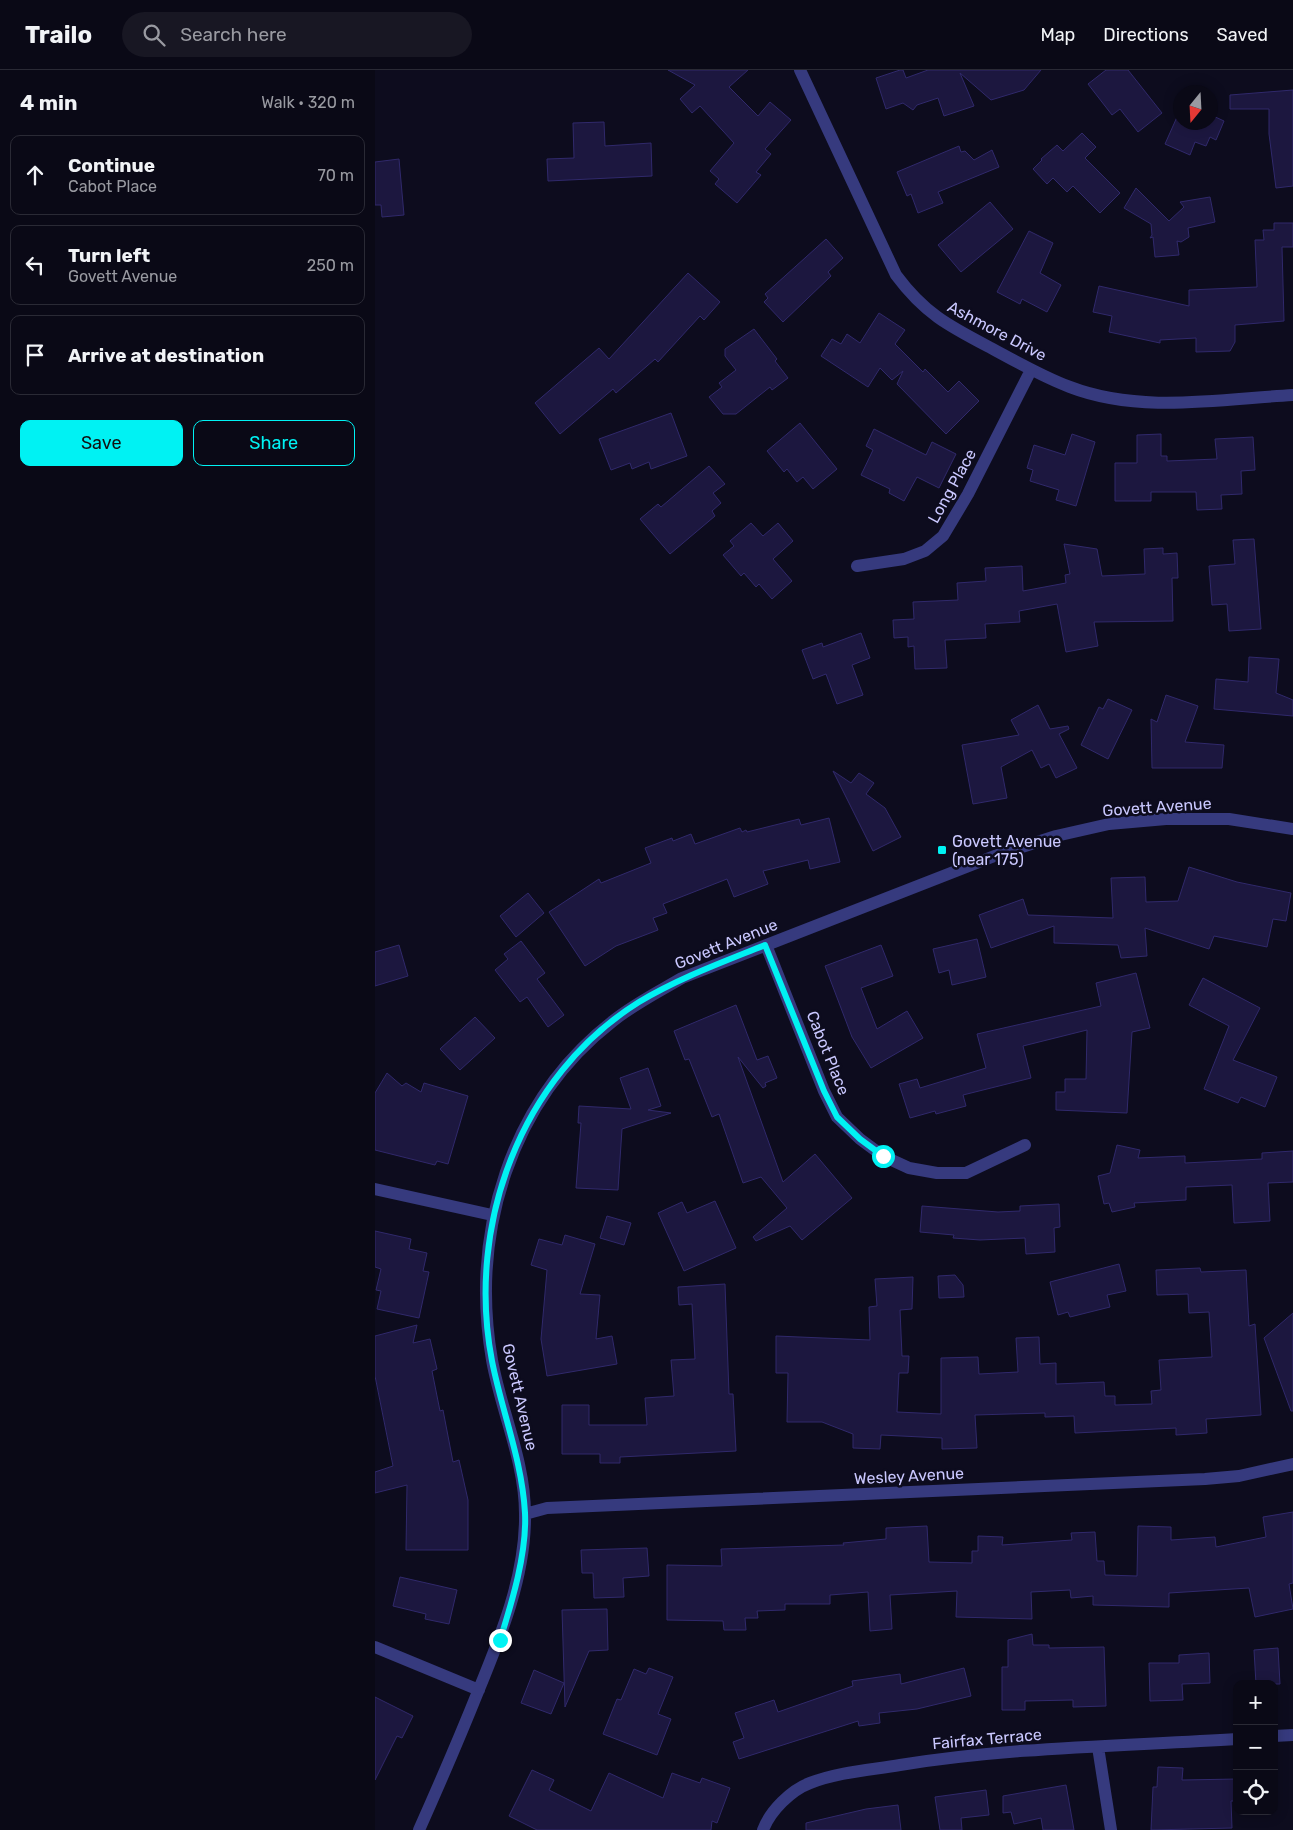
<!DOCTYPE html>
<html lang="en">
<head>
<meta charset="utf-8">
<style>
  :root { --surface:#0a0916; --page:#181723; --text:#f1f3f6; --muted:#999aa1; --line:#2a2a35; --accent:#00f2f3 }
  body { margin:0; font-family:Rubik,sans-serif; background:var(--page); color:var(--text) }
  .controls { position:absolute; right:15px; bottom:15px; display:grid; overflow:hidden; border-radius:10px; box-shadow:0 2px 12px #0003 }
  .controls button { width:45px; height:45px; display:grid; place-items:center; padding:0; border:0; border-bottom:1px solid var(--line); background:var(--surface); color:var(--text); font:25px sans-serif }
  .compass { position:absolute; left:798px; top:15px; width:45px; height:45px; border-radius:50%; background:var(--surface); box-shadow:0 2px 12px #0003; rotate:198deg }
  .stop { position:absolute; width:15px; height:15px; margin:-11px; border:4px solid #00f2f3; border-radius:50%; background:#fff }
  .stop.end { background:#00f2f3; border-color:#fff; box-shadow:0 1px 5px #0008 }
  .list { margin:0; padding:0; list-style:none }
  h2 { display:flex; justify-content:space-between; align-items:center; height:65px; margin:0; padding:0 20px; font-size:21px }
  h2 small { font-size:16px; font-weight:400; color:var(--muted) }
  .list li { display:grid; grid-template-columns:32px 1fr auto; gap:15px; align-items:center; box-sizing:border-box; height:80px; margin:0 10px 10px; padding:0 10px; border:1px solid var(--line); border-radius:10px }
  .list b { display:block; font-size:19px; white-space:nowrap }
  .list p { margin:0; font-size:16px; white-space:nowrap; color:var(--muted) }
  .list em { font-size:16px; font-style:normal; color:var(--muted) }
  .actions { display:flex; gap:10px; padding:15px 20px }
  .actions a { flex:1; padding:11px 0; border:1px solid var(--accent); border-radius:10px; text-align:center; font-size:18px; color:var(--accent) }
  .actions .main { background:var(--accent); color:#111 }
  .icon { flex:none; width:28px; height:28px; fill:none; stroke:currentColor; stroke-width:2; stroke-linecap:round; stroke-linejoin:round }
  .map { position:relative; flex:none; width:918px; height:1760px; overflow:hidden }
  header { display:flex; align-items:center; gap:30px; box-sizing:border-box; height:70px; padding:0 25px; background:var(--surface); border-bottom:1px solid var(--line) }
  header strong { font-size:24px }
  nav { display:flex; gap:28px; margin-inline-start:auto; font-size:18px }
  .search { width:350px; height:45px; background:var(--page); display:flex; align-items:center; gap:12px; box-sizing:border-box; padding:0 18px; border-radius:28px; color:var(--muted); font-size:19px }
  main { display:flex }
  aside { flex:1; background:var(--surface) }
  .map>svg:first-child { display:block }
</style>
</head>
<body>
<header>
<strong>Trailo</strong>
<div class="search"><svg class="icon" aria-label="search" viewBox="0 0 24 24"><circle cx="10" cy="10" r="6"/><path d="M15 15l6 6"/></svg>Search here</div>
<nav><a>Map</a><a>Directions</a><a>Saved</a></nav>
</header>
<main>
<aside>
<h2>4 min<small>Walk · 320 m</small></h2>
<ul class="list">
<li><svg class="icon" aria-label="ahead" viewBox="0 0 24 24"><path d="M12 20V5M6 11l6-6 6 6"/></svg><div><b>Continue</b><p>Cabot Place</p></div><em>70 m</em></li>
<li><svg class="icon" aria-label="left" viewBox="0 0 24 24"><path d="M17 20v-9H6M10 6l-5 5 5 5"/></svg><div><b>Turn left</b><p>Govett Avenue</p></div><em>250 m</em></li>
<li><svg class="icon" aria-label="arrive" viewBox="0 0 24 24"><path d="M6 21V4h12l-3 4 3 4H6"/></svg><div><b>Arrive at destination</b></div></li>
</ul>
<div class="actions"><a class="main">Save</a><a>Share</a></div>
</aside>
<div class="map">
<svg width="918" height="1760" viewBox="0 0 918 1760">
  <rect width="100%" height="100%" fill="#0d0c1e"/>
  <path fill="#1c173f" stroke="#30296b" d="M 293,0 L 373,0 L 354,17 L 383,46 L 395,32 L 416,50 L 390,79 L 396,84 L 381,102 L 386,105 L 362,133 L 340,114 L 344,109 L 335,101 L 359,73 L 325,36 L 317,43 L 305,29 L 320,15 Z
    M 525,0 L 528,0 L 531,8 L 553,0 L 666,0 L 649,20 L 616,30 L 585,3 L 599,36 L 569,46 L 563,28 L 542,35 L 538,40 L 528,33 L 511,39 L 501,8 Z
    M 731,0 L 753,0 L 787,43 L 763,62 L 745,39 L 737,45 L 713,14 Z
    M 918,20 L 918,116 L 901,118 L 894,64 L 894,39 L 855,39 L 855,25 Z
    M 806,38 L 806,52 L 836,52 L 836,45 L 849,51 L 841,70 L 835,67 L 831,76 L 820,72 L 815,85 L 790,74 Z
    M 229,52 L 230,76 L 276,73 L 277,106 L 173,111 L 172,89 L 199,88 L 198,53 Z
    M 707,63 L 721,77 L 710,88 L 745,123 L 725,143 L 698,116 L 692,122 L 678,108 L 672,114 L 658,99 L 667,90 L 666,89 L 682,75 L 688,81 Z
    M 584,76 L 586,82 L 590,81 L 599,90 L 617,80 L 624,97 L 563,122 L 568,133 L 543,143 L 536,124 L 532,126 L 522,102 Z
    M 24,89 L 29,145 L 7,147 L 6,135 L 0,135 L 0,92 Z
    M 761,118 L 794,151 L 809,137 L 805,132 L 835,127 L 840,152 L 813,158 L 814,167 L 806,172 L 802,171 L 804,185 L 780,187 L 778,167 L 775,168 L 777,165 L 776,154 L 749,138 Z
    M 615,132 L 638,159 L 586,202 L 563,175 Z
    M 899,153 L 918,153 L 918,177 L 907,177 L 909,251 L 860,255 L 860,272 L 855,281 L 821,282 L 821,268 L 785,270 L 785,273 L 734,262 L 737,246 L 718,242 L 724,216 L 814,236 L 814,220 L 882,217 L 880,170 L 889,170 L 888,160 L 899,160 Z
    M 654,161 L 678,173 L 665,203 L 686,215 L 672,242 L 647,229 L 645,234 L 622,222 Z
    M 451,169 L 468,188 L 453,202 L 456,206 L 408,252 L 389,232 L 393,228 L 390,224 Z
    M 313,203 L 345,232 L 329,250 L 325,246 L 283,292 L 280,289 L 241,323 L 238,319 L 185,364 L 160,333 L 224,278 L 234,289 Z
    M 504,243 L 530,260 L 520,274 L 548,302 L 550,299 L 573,322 L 584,311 L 604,331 L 571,364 L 522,314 L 528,301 L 517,310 L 505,298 L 493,317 L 446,286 L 457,269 L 466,274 L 472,264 L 485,273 Z
    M 379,259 L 402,289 L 400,291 L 413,308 L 397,320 L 395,317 L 361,344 L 348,344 L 334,327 L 347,317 L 344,313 L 361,300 L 350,286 L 350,279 Z
    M 296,343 L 312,386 L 276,399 L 274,392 L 257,399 L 255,393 L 236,400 L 224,369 Z
    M 425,353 L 462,399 L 438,419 L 428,407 L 422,412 L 412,399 L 409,402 L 392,381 Z
    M 499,359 L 551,385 L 557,372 L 581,384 L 564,418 L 542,407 L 529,431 L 514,423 L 515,419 L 486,405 L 498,380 L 491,376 Z
    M 697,364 L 720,372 L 701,436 L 681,430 L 684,420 L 655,411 L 658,400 L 652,398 L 659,375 L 690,385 Z
    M 786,364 L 786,386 L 792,386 L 792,391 L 842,389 L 840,369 L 878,367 L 880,400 L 866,401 L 867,424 L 846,425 L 847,439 L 822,440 L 821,422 L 776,422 L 776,431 L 740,431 L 740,393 L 762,393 L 762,365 Z
    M 334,396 L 350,414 L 338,423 L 346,433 L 337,441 L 340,446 L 295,484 L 265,449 L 283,434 L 286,437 Z
    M 376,453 L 388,466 L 403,453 L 418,471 L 398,489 L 417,511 L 397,529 L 384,514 L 381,517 L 369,503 L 366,506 L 348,485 L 359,476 L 355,471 Z
    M 879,469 L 886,559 L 854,561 L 852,534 L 837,535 L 834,496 L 860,494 L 858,470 Z
    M 689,474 L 722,479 L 727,506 L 770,504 L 769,479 L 788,478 L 788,484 L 802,483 L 803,508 L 797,508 L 798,551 L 719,552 L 723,576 L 691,582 L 682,534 L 644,541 L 645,552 L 610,554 L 611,568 L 570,570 L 572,598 L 540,599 L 539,576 L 533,577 L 533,567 L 519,568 L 518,550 L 539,549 L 538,532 L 583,530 L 582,513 L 611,511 L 610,498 L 647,496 L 648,521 L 691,513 L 690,505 L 695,504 Z
    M 486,563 L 495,588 L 477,595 L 488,625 L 462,634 L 451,604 L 438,609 L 427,580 L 447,573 L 448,577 Z
    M 874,587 L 904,589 L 901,623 L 918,630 L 918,646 L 839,639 L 841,609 L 873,612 Z
    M 791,625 L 823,636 L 810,672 L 849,675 L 847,698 L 777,698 L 776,649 L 782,652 Z
    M 733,629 L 757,640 L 733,689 L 706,675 L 724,637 L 728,639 Z
    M 663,635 L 675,659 L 693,656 L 694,659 L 684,664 L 702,698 L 681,708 L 674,694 L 666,698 L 657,680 L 626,697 L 632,728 L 598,734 L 587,675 L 644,665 L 636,650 Z
    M 458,701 L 476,713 L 484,703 L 499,713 L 491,724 L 510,738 L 526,767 L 498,781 Z
    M 454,748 L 465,792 L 435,799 L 433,790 L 388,801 L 393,814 L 359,827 L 352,809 L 288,834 L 292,843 L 278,848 L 283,860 L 241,876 L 210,896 L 174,842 L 224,809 L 226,813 L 276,793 L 270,778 L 297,768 L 298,771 L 316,764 L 320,774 L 365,758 L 367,762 L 371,760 L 372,762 L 424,749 L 426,755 Z
    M 814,797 L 862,812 L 916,823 L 911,851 L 898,849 L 892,877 L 839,866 L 834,879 L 770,858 L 772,886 L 746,888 L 743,875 L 679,873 L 679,856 L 616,878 L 604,845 L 648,829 L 653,845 L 738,848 L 736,808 L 770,807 L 771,832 L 803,831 Z
    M 153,823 L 169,843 L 141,867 L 125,846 Z
    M 602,869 L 611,907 L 577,915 L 574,900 L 564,903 L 558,879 Z
    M 146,871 L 170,903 L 162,909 L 189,945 L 173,957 L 152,927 L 145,932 L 120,900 L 133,889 L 129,884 Z
    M 24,875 L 33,906 L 0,916 L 0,882 Z
    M 506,875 L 518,906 L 486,918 L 502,959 L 532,941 L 548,968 L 496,998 L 477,967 L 450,896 Z
    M 761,903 L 775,958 L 757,962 L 752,1043 L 681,1040 L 681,1022 L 690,1022 L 690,1009 L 711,1009 L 712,960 L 648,976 L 656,1008 L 588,1025 L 591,1036 L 561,1044 L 560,1041 L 535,1048 L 524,1014 L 542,1009 L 545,1018 L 611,998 L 602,964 L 726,936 L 721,913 Z
    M 828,908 L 885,938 L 858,990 L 902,1007 L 890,1037 L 866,1027 L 863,1033 L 829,1019 L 854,956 L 814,935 Z
    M 361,935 L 382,990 L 393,986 L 402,1008 L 390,1013 L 391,1016 L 388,1018 L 363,987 L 408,1112 L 440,1084 L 477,1128 L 427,1170 L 415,1156 L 381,1171 L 378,1167 L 412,1138 L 386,1107 L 368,1113 L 344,1044 L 337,1047 L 314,989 L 310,990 L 299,961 Z
    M 100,947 L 120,968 L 85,1000 L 65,979 Z
    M 273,998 L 286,1036 L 273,1040 L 296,1043 L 247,1059 L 243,1120 L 201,1118 L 206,1053 L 203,1053 L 204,1036 L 256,1039 L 245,1008 Z
    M 12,1003 L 27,1016 L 31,1013 L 46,1022 L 49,1013 L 93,1026 L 73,1094 L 62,1091 L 60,1095 L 0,1080 L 0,1023 Z
    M 742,1075 L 765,1080 L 763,1088 L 810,1086 L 810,1093 L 887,1089 L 887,1083 L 918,1081 L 918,1112 L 893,1113 L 895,1151 L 859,1153 L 857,1115 L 811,1117 L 811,1130 L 759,1133 L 760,1137 L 737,1142 L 734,1133 L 729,1134 L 723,1106 L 735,1103 Z
    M 340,1131 L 361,1178 L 309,1201 L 283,1143 L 307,1132 L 312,1143 Z
    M 684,1134 L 685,1157 L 679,1158 L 680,1182 L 651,1184 L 650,1168 L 605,1170 L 578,1168 L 579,1165 L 545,1162 L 547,1136 L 623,1142 L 645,1141 L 645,1136 Z
    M 232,1146 L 256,1153 L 249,1175 L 225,1168 Z
    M 0,1161 L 36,1169 L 34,1179 L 52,1183 L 48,1201 L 54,1202 L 44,1248 L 2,1239 L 6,1221 L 1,1220 L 6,1199 L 0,1197 Z
    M 190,1165 L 220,1174 L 205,1224 L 225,1225 L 221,1269 L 237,1266 L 242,1294 L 172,1306 L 166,1269 L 172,1200 L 156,1195 L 164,1169 L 187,1175 Z
    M 744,1194 L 751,1221 L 732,1225 L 735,1237 L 695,1247 L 693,1242 L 683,1245 L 675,1212 Z
    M 825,1198 L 826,1202 L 871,1200 L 874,1256 L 880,1254 L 886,1345 L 831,1349 L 832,1363 L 801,1365 L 801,1358 L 700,1363 L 699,1346 L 670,1347 L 670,1343 L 600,1345 L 602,1378 L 567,1379 L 567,1368 L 506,1365 L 505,1379 L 478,1378 L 478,1364 L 447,1352 L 412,1352 L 413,1303 L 401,1303 L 401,1266 L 495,1270 L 494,1237 L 502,1236 L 500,1209 L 538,1207 L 537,1239 L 525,1240 L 527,1286 L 534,1286 L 533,1303 L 524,1303 L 522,1342 L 566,1344 L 566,1288 L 603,1287 L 604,1304 L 643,1302 L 641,1268 L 664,1267 L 665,1294 L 681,1293 L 681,1314 L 729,1312 L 730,1326 L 740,1326 L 740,1335 L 777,1334 L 776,1321 L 786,1320 L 784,1290 L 837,1287 L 834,1242 L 814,1243 L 813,1224 L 782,1225 L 781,1200 Z
    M 580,1205 L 588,1215 L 589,1227 L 564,1228 L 563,1206 Z
    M 350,1214 L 354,1324 L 358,1324 L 361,1381 L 245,1387 L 245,1393 L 225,1393 L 225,1384 L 187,1384 L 187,1335 L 214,1335 L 214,1355 L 272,1355 L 270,1328 L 299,1326 L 296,1290 L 320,1289 L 317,1234 L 304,1235 L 303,1217 Z
    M 918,1243 L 918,1341 L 916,1341 L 889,1268 Z
    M 42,1255 L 38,1273 L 55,1269 L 62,1299 L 57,1301 L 65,1341 L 68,1340 L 78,1392 L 84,1390 L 93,1430 L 93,1480 L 31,1480 L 32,1415 L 0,1423 L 0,1402 L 18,1396 L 0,1306 L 0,1266 Z
    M 918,1442 L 918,1513 L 914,1514 L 918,1539 L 880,1547 L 874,1518 L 794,1523 L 794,1537 L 718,1535 L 718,1526 L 696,1528 L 695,1520 L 656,1522 L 657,1549 L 581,1547 L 582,1521 L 515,1525 L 517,1559 L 495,1561 L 493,1522 L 455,1525 L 455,1534 L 410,1534 L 410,1540 L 382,1541 L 383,1548 L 370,1548 L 371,1560 L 349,1560 L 348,1551 L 292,1550 L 292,1495 L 347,1496 L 346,1479 L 469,1475 L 468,1473 L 511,1469 L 511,1458 L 552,1456 L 554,1492 L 597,1493 L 597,1481 L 603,1481 L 603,1466 L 628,1467 L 627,1475 L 697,1470 L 696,1463 L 720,1462 L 722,1491 L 729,1491 L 730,1505 L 762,1506 L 763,1456 L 796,1457 L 796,1470 L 840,1467 L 841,1477 L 891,1467 L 888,1447 Z
    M 272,1478 L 274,1506 L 248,1508 L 249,1527 L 219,1528 L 218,1503 L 207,1503 L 206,1480 Z
    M 25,1507 L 82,1520 L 74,1554 L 50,1549 L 51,1544 L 18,1536 Z
    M 232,1539 L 233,1580 L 214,1581 L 190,1637 L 187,1540 Z
    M 657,1564 L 658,1575 L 674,1575 L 674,1578 L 729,1577 L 731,1636 L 698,1637 L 698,1630 L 650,1631 L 650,1640 L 627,1640 L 627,1597 L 633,1597 L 633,1570 Z
    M 903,1578 L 905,1614 L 881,1614 L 879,1580 Z
    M 834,1583 L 835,1613 L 807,1614 L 808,1630 L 775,1631 L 774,1593 L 804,1593 L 804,1585 Z
    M 274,1598 L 298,1607 L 283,1644 L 296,1649 L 282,1685 L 228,1664 L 242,1629 L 246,1630 L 259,1599 L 271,1604 Z
    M 589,1598 L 596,1626 L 542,1639 L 504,1643 L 505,1653 L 484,1656 L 483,1651 L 364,1689 L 358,1672 L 369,1668 L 360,1643 L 399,1630 L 403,1642 L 478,1616 L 477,1611 L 525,1604 L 526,1614 Z
    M 159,1600 L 189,1613 L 176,1644 L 146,1633 Z
    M 0,1627 L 38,1646 L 27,1668 L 22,1666 L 0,1710 Z
    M 783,1697 L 808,1698 L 807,1710 L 862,1709 L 862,1731 L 856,1731 L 857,1758 L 776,1760 L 778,1717 L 782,1717 Z
    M 157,1700 L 179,1710 L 174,1720 L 216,1741 L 234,1703 L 288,1728 L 297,1703 L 325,1713 L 327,1708 L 355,1718 L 342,1753 L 337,1751 L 336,1760 L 162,1760 L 134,1746 Z
    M 691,1715 L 699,1760 L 668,1760 L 666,1748 L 639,1754 L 636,1742 L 628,1743 L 628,1726 Z
    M 611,1720 L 614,1745 L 586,1748 L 587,1760 L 565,1760 L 560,1727 Z
    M 523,1735 L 526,1760 L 431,1760 L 431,1753 L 491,1739 Z"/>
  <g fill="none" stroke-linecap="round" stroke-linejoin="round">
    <path stroke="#363a7e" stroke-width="12" d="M 425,0 L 521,205 C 550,244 574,256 616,278 C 642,292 668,307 695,317 C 765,344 846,329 918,325
      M 482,496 L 529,489 L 550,481 L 568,466 L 593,424 L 656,300
      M 391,875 L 449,1021 L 462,1047 L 485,1069 L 508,1086 L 534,1098 L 562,1103 L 591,1103 L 650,1075
      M 0,1119 L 117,1145
      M 150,1444 L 172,1438 L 830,1409 L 864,1406 L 918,1394
      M 0,1577 L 104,1620
      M 899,1666 L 918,1665
      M 723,1677 L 736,1760
      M 44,1760 C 64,1715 84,1669 102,1624 C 125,1568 151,1506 150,1444 C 150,1391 126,1341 117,1290 C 95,1163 135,1031 238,951 C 259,934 283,922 307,908 L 622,785 L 681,766 L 734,754 L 791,749 L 854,749 L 918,759
      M 388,1760 C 395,1741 416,1720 435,1713 C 463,1702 495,1700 525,1695 C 636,1677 749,1676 862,1669"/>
  </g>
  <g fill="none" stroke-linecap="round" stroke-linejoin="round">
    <path stroke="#00f2f3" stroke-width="6" d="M 125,1570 C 137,1532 152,1483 150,1443 C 147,1390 127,1342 117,1291 C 91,1156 145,1006 264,932 C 304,908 348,892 390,875 L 449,1021 L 462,1047 L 485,1069 L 508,1086"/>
  </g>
  <rect fill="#00f2f3" stroke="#0d0c1e" stroke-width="2" x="562" y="775" width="10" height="10" rx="2.5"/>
  <g text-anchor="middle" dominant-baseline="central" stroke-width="5" stroke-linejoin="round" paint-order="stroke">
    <g font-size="16" fill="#cac8ff" stroke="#0d0c1e">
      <text transform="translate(622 261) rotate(28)">Ashmore Drive</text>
      <text transform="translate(577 416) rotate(-61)">Long Place</text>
      <text transform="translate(782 737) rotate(-4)">Govett Avenue</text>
      <text transform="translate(351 874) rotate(-22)">Govett Avenue</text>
      <text transform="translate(453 983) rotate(68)">Cabot Place</text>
      <text transform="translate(145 1327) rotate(77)">Govett Avenue</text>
      <text transform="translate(534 1406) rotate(-3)">Wesley Avenue</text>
      <text transform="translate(612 1669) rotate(-5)">Fairfax Terrace</text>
    </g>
    <g font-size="16" fill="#cac8ff" stroke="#0d0c1e" text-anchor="start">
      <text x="577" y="771">Govett Avenue<tspan x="577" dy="18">(near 175)</tspan></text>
    </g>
  </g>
</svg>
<div class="controls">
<button>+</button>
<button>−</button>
<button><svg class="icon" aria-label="locate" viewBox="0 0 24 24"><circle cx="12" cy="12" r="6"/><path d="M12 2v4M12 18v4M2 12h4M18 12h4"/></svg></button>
</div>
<svg class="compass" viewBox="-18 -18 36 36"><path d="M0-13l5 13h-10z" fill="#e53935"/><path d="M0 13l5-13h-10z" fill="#999aa1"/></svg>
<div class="stop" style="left:508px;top:1086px"></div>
<div class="stop end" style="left:125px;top:1570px"></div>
</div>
</main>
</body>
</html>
